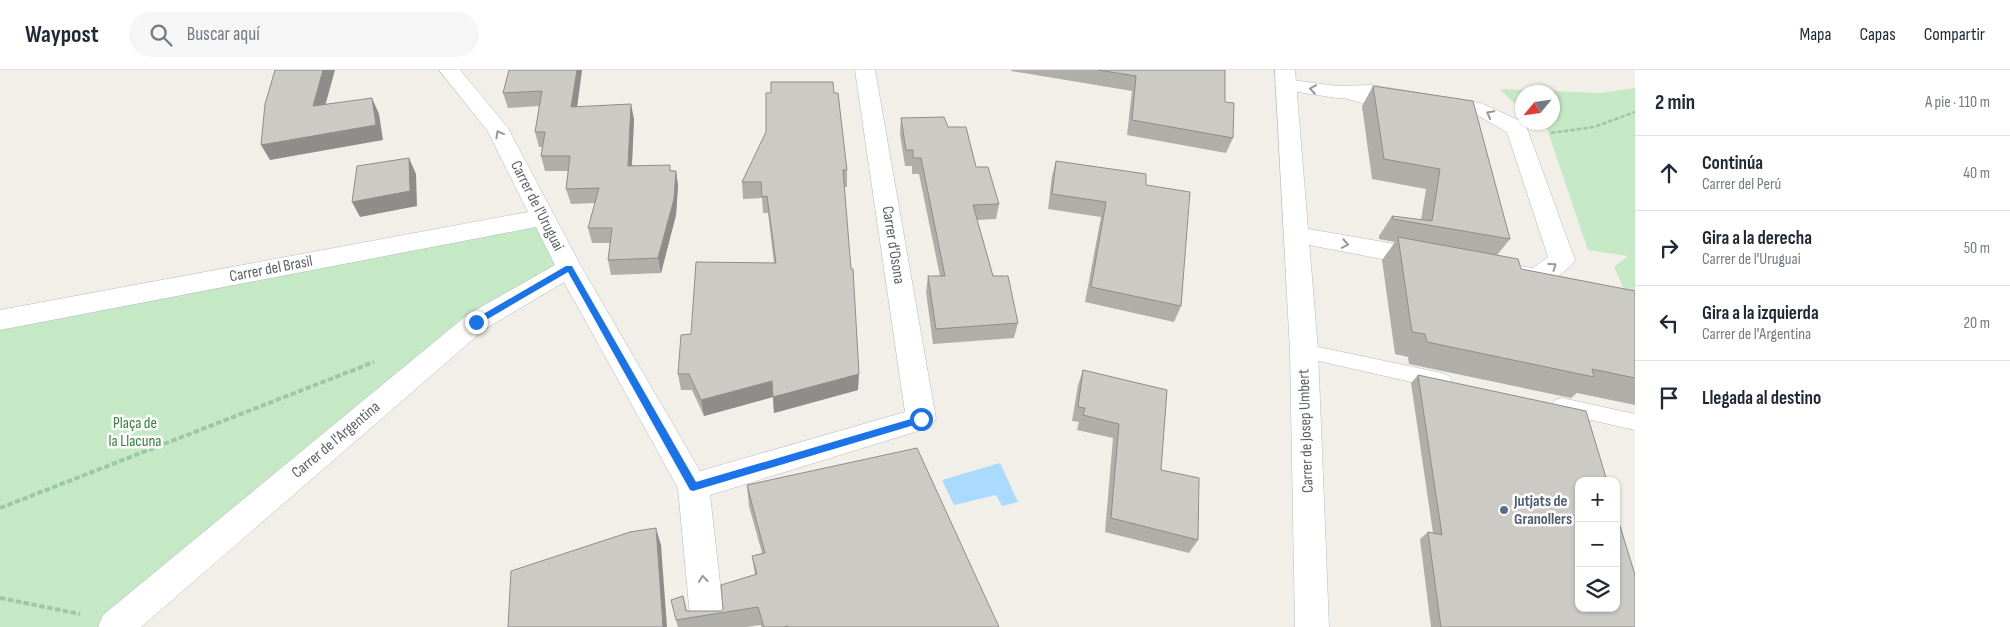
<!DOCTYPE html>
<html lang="es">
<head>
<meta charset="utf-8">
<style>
  :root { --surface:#fff; --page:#f6f6f7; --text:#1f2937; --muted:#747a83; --line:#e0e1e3 }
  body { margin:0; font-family:"Sofia Sans Condensed",sans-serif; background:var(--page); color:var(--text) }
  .controls { position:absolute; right:15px; bottom:15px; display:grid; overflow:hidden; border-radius:10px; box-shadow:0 1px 4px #0004 }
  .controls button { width:45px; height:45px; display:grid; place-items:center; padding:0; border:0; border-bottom:1px solid var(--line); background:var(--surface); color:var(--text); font:25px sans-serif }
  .compass { position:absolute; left:1515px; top:15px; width:45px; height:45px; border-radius:50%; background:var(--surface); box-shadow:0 1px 4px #0004; rotate:241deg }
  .stop { position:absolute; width:15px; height:15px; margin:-11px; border:4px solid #1a73e8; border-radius:50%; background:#fff }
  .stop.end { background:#1a73e8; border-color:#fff; box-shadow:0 1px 5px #0008 }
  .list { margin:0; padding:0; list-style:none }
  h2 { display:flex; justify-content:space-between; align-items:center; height:65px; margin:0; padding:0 20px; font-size:21px }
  h2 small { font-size:16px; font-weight:400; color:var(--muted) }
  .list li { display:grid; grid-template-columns:32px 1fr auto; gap:15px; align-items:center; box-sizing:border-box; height:75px; padding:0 20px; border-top:1px solid var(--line) }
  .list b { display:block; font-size:19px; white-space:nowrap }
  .list p { margin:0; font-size:16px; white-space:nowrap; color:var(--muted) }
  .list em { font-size:16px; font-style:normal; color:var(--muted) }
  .icon { flex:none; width:28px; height:28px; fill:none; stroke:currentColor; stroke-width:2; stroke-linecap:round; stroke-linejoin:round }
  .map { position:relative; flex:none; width:1635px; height:557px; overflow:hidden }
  header { display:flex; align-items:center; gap:30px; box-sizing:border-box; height:70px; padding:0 25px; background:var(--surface); border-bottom:1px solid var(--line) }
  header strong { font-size:24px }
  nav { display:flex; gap:28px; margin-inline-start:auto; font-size:18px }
  .search { width:350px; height:45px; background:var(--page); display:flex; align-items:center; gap:12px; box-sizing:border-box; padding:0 18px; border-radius:28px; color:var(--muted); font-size:19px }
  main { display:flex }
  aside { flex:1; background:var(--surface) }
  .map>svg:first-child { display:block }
</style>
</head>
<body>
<header>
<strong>Waypost</strong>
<div class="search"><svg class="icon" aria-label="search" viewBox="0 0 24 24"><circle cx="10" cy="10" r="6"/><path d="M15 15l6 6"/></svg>Buscar aquí</div>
<nav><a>Mapa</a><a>Capas</a><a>Compartir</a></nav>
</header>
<main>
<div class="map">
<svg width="1635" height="557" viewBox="0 0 1635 557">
  <rect width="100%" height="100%" fill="#f1efe8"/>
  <path fill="#c5e8c5" d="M 1635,18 L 1635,242 L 1614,197 L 1628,186 L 1588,180 L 1547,59 L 1525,55 L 1524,53 L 1552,52 L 1552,22 L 1522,22 L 1522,49 L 1518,37 L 1500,19 L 1601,23 Z
    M 543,147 L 569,198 L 476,252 L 115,557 L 0,557 L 0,250 Z"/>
  <path fill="#aadaff" d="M 1000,393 L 1018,432 L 1002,436 L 996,425 L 954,435 L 942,410 Z"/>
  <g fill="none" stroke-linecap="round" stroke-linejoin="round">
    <defs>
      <path id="lane" d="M 1337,18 L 1394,33 L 1396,36 L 1389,40 L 1332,25 L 1330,22 L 1332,19 Z
        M 1304,274 L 1442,303 L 1449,306 L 1452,311 L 1449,316 L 1442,319 L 1297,286 L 1295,281 L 1297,276 Z
        M 1562,328 L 1635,344 L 1635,360 L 1555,342 L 1552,336 L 1555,330 Z"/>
      <path id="street" d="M 439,0 L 460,0 L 508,58 L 582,198 L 700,401 L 905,342 L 855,0 L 875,0 L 936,349 L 931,357 L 710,425 L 725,557 L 691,557 L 678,418 L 564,212 L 485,259 L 141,557 L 98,557 L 103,545 L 467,245 L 555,195 L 536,157 L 0,260 L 0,240 L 528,142 L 487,60 Z
        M 1285,9 L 1337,16 L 1371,15 L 1481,33 L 1525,53 L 1575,190 C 1570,197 1565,201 1558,206 C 1537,221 1523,216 1499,209 L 1495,203 L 1499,197 L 1508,194 L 1533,198 L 1548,187 L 1507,62 L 1475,44 L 1371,27 L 1337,28 L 1278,19 L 1275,15 L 1278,11 Z
        M 1297,157 L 1424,179 L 1433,182 L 1437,188 L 1433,194 L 1424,197 L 1288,171 L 1285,165 L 1288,159 Z"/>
      <path id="secondary" d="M 1275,0 L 1295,0 L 1318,281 L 1329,557 L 1295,557 L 1290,281 Z"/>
    </defs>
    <use href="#lane" stroke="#b5b8bc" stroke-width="1"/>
    <use href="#street" stroke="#b5b8bc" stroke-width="1"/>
    <use href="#secondary" stroke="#b6babf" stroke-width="1"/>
    <path stroke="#9cc7a9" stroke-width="2.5" stroke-dasharray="4.5 2" stroke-linecap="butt" d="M 1551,63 L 1594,57 L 1635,42"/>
    <path stroke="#9cc7a9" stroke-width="4" stroke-dasharray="5.5 2.5" stroke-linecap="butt" d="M 0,438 L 374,292
      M 0,528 L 80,544"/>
    <use href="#lane" fill="#fff" fill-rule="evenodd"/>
    <use href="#street" fill="#fff" fill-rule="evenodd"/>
    <use href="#secondary" fill="#fff" fill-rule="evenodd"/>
  </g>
  <path fill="#afaea9" d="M 509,0 L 582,0 L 577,37 L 634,49 L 632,95 L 676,101 L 678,116 L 676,145 L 661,203 L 611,205 L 608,190 L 610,173 L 592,173 L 588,158 L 595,133 L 571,134 L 566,119 L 568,101 L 545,101 L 541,86 L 542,77 L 539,77 L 535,62 L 539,36 L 508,38 L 503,23 Z
    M 1011,0 L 1225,0 L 1225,32 L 1233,68 L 1226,83 L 1127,65 L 1132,21 L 1011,1 Z
    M 1373,16 L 1510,169 L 1497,185 L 1521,199 L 1635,221 L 1635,335 L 1577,323 L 1571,328 L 1409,294 L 1408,287 L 1395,284 L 1382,190 L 1395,172 L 1379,169 L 1379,166 L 1392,146 L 1421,150 L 1426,119 L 1372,109 L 1362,36 Z
    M 834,23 L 847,100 L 847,117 L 844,117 L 858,320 L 774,343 L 773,327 L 704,346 L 692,320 L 681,320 L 678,304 L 691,264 L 774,193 L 768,143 L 763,143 L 762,128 L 743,129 L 742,112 Z
    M 901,48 L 948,57 L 976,97 L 999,134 L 996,149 L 977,150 L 993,206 L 1018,253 L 1014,268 L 933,274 L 926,222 L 928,206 L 940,206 L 919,104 L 912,104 L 912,96 L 905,96 L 900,64 Z
    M 1056,91 L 1146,115 L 1181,236 L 1174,252 L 1085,232 L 1101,147 L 1048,139 L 1052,106 Z
    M 1083,300 L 1161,400 L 1198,470 L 1189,483 L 1105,462 L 1113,368 L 1077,360 L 1079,352 L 1072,351 L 1078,315 Z
    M 1418,305 L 1635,557 L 1431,557 L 1420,469 L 1428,462 L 1433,463 L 1411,313 Z
    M 747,415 L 999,557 L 761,557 L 761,555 L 746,557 L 678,557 L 676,550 L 683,526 L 687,541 L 721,541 L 755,505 L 752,486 L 762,483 L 749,436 Z"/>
  <path fill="#8f8d8a" d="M 323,0 L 335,0 L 321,51 L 313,36 Z
    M 577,0 L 582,0 L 575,52 L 571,37 Z
    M 372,28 L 379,44 L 383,70 L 270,90 L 261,75 Z
    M 631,34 L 634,49 L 631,111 L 628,96 Z
    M 409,88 L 416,104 L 417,136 L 360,147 L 352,132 Z
    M 676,101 L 678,116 L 676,145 L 661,203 L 658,188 Z
    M 859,304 L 858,320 L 774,343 L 773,327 Z
    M 772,311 L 773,327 L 704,346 L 701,330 Z
    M 656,458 L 661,475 L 667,557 L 663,557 Z"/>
  <path fill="#cccac5" stroke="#8f8d8a" d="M 275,0 L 323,0 L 313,36 L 372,28 L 376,55 L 261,75 L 265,34 Z
    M 509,0 L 577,0 L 571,37 L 631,34 L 628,96 L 670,95 L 670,101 L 676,101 L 674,129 L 658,188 L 608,190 L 612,158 L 588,158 L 599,118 L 566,119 L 570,86 L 541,86 L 545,62 L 535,62 L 542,21 L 503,23 Z
    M 1098,0 L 1225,0 L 1225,32 L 1234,33 L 1233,68 L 1132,50 L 1136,6 Z
    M 771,12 L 833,12 L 834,23 L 838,23 L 847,100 L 843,100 L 851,199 L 853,199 L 859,304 L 773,327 L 772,311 L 701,330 L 689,304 L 678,304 L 681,265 L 691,264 L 696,192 L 776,193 L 767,126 L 762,127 L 761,112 L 742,112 L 766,62 L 766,23 L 771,23 Z
    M 1373,16 L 1473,31 L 1510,169 L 1393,149 L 1392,146 L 1432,151 L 1440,99 L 1384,89 Z
    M 944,47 L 948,57 L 966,57 L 976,97 L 988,97 L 999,134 L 973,135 L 993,206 L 1008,206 L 1018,253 L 936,259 L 928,206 L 945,206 L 921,88 L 913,88 L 913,80 L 906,80 L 901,48 Z
    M 409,88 L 410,121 L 352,132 L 357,96 Z
    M 1056,91 L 1146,104 L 1146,115 L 1190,122 L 1181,236 L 1091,217 L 1106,132 L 1052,124 Z
    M 1398,167 L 1518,189 L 1521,199 L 1635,221 L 1635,308 L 1592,299 L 1594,307 L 1427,272 L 1425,264 L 1412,262 Z
    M 1083,300 L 1167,320 L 1161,400 L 1199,408 L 1198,470 L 1111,448 L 1119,354 L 1083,345 L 1085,338 L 1078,337 Z
    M 1418,305 L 1586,341 L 1607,411 L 1579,411 L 1579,538 L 1616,538 L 1616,443 L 1635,505 L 1635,557 L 1441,557 L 1428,462 L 1442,465 Z
    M 917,378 L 999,557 L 788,557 L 788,556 L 783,557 L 764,557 L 758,537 L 676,550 L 671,530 L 683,526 L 686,541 L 721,541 L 723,539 L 721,515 L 757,504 L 752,486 L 765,483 L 747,415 Z
    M 656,458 L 663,557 L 508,557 L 511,501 L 630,462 Z"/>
  <defs><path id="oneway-chevron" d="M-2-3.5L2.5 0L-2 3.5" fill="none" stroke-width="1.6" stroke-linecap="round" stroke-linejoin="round" transform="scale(1.25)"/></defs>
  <g stroke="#979a9d">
    <use href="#oneway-chevron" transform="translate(1313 19) rotate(-172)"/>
    <use href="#oneway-chevron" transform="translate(1490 44) rotate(-152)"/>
    <use href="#oneway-chevron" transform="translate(499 64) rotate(-119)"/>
    <use href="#oneway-chevron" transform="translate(1345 174) rotate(10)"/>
    <use href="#oneway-chevron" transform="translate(1553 196) rotate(-36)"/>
    <use href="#oneway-chevron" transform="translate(703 509) rotate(-96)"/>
  </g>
  <path fill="#1a73e8" d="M 566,196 L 572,196 L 696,412 L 921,346 L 926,349 L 921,353 L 693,421 L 690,420 L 568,202 L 479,254 L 473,254 L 473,250 Z"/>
  <circle fill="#5c6f8a" stroke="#fff" stroke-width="2" cx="1504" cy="440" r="5"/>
  <g text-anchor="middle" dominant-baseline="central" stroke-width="5" stroke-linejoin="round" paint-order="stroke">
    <g font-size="16" fill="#5f6368" stroke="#fff">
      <text transform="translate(537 136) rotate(63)">Carrer de l'Uruguai</text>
      <text transform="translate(893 175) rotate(81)">Carrer d'Osona</text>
      <text transform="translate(271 199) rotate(-11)">Carrer del Brasil</text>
      <text transform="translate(1306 361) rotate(-92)">Carrer de Josep Umbert</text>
      <text transform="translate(336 370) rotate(-40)">Carrer de l'Argentina</text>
    </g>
    <g font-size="16" fill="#348238" stroke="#fff">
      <text x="135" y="353">Plaça de<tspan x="135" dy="18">la Llacuna</tspan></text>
    </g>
    <g font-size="16" font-weight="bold" fill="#4e5e75" stroke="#fff" text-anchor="start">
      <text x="1514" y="431">Jutjats de<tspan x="1514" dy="18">Granollers</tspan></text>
    </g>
  </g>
</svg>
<div class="controls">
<button>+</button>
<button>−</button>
<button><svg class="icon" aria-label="layers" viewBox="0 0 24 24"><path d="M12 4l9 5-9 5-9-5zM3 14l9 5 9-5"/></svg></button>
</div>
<svg class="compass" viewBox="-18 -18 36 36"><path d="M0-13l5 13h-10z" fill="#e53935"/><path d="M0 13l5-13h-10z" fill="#747a83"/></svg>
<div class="stop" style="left:921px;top:349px"></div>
<div class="stop end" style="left:476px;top:252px"></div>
</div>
<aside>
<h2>2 min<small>A pie · 110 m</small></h2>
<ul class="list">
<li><svg class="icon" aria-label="ahead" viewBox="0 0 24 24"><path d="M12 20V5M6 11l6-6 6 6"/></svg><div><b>Continúa</b><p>Carrer del Perú</p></div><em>40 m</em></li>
<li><svg class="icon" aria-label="right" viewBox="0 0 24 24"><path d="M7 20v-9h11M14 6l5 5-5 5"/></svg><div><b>Gira a la derecha</b><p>Carrer de l'Uruguai</p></div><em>50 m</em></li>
<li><svg class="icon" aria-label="left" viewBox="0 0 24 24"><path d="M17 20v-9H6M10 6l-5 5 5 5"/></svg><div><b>Gira a la izquierda</b><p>Carrer de l'Argentina</p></div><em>20 m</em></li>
<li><svg class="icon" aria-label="arrive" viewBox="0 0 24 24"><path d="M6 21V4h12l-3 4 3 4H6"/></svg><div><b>Llegada al destino</b></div></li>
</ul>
</aside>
</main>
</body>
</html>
